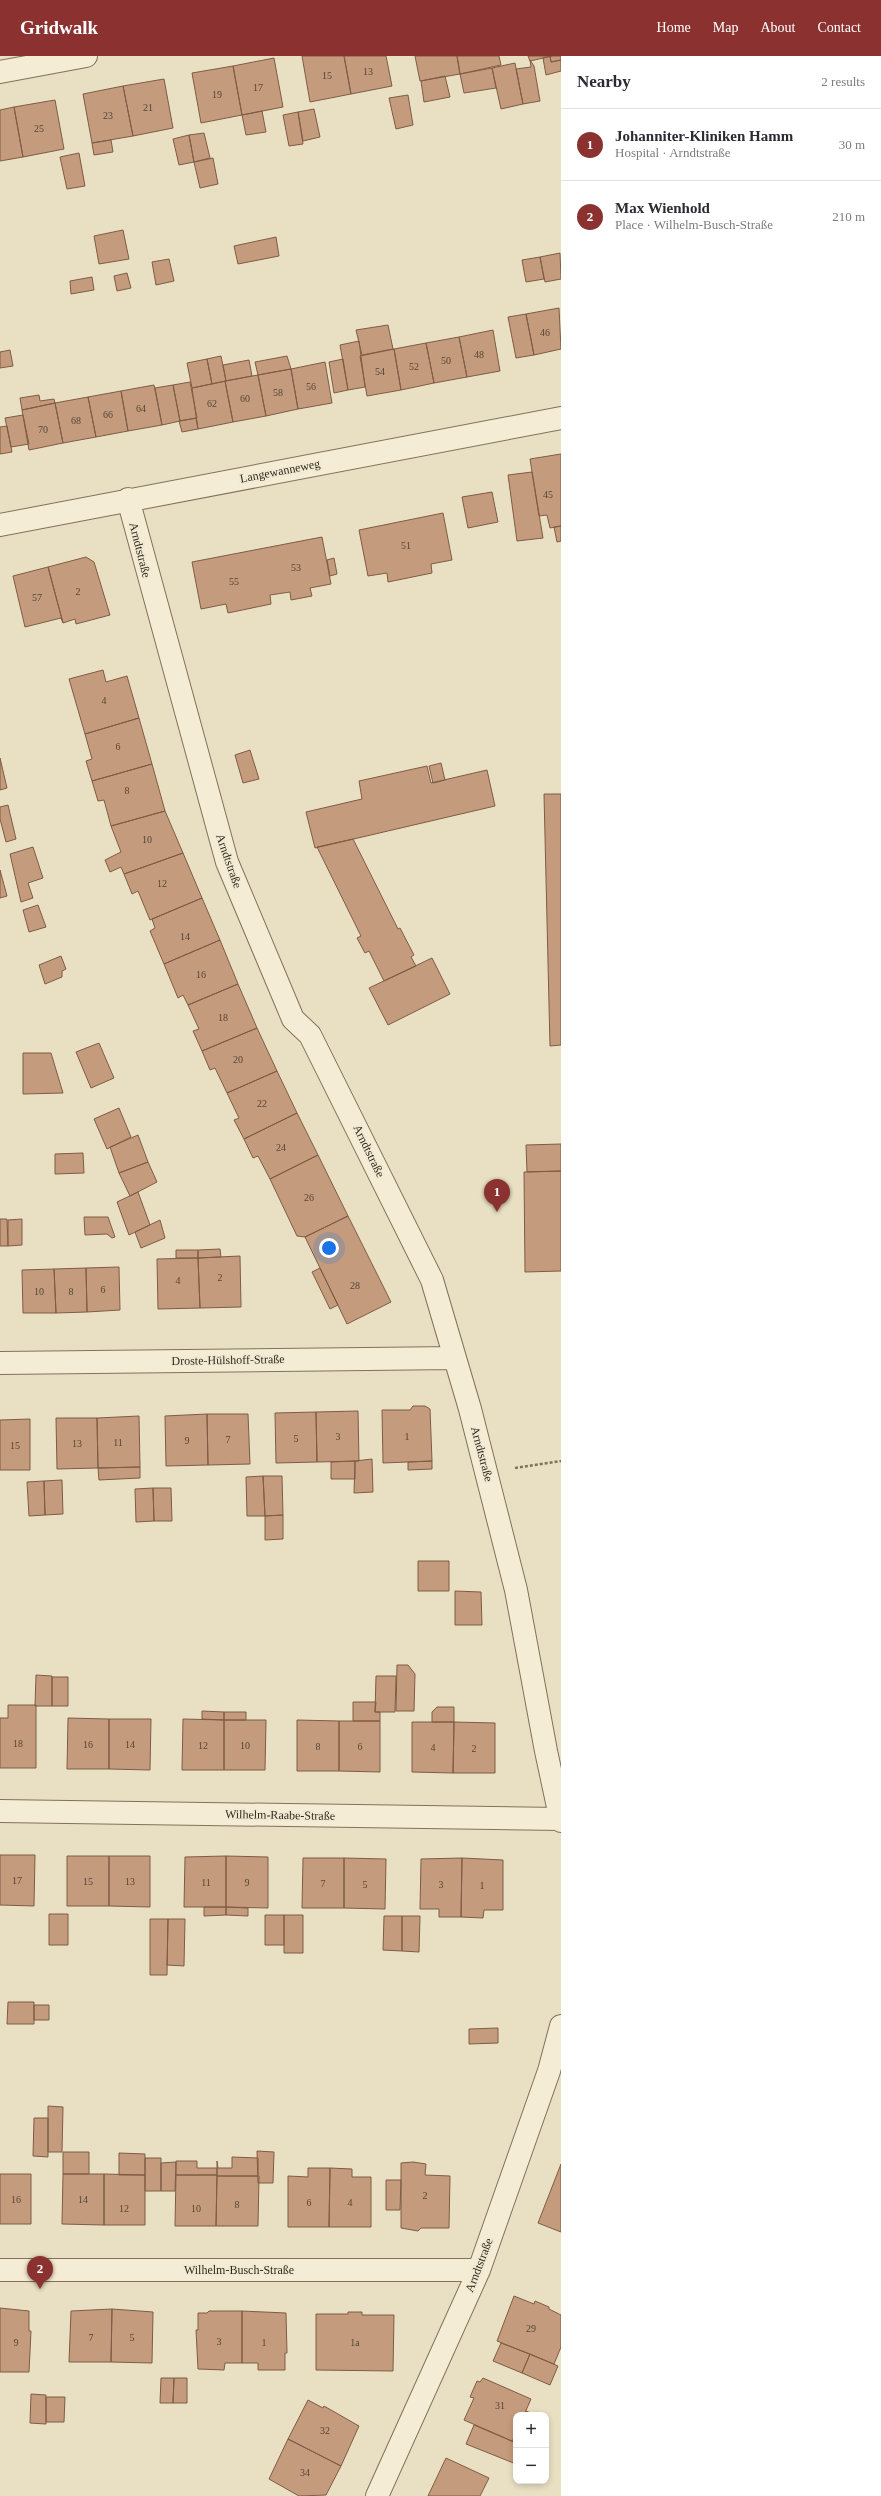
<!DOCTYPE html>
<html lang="en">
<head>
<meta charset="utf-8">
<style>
  :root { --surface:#fff; --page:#f2f2f3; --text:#2b2b33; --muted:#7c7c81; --line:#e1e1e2; --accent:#8b3231 }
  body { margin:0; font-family:"Times New Roman",serif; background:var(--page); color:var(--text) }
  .controls { position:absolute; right:12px; bottom:12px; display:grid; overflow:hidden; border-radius:8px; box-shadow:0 2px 6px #0003 }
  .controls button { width:36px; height:36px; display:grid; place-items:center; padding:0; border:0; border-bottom:1px solid var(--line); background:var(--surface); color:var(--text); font:20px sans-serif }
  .you { position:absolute; left:329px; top:1192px; width:14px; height:14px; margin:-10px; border:3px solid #fff; border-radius:50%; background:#1a73e8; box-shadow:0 0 0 6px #1a73e833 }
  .badge { display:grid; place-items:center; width:26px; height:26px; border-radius:50%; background:var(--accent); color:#fff; font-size:13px; font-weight:700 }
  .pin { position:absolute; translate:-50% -33px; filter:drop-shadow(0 1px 2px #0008) }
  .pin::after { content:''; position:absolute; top:21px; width:14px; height:12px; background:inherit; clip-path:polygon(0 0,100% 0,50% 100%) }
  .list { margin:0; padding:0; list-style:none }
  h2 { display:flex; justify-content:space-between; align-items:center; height:52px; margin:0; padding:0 16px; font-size:17px }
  h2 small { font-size:13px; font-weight:400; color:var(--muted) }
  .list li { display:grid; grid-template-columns:26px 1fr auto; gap:12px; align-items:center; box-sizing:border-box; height:72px; padding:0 16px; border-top:1px solid var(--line) }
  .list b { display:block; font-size:15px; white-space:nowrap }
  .list p { margin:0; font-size:13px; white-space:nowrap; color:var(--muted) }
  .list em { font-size:13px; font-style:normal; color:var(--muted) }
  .map { position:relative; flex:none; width:561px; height:2440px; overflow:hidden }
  header { display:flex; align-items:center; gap:24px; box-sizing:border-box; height:56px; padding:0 20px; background:var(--accent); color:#fff }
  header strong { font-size:19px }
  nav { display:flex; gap:22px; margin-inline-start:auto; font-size:14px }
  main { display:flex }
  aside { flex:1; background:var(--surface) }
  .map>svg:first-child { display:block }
</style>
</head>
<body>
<header>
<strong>Gridwalk</strong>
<nav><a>Home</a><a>Map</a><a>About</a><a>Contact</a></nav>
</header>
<main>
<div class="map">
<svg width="561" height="2440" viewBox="0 0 561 2440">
  <rect width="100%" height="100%" fill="#e9dfc3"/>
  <path fill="#c49b7c" stroke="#7f5c44" d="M 302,0 L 344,0 L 351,38 L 310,46 Z
    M 344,0 L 386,0 L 392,30 L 351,38 Z
    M 415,0 L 457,0 L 460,18 L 420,25 Z
    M 457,0 L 499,0 L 501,9 L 460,18 Z
    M 528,0 L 552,0 L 530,5 Z
    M 550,0 L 561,0 L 561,4 L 551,6 Z
    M 550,0 L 551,6 L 561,4 L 561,15 L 546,19 L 543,2 Z
    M 274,2 L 283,51 L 242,59 L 233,10 Z
    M 530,4 L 534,10 L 540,45 L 523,48 L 516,13 L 531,11 Z
    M 515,7 L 523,48 L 501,53 L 492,12 Z
    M 233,10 L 242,59 L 201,67 L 192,17 Z
    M 492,12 L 496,32 L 464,37 L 460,18 Z
    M 445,20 L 450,41 L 424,46 L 421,25 Z
    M 164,23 L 173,72 L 133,80 L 123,30 Z
    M 123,30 L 133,80 L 92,87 L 83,38 Z
    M 408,39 L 413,69 L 396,73 L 389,42 Z
    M 55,44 L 64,93 L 23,101 L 14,51 Z
    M 14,51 L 23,101 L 0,105 L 0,54 Z
    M 314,53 L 320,81 L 303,85 L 298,56 Z
    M 262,55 L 266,76 L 246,79 L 242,59 Z
    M 298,56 L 303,88 L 289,90 L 283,59 Z
    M 204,77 L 210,102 L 194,106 L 189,79 Z
    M 189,79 L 194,106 L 179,109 L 173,83 Z
    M 111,84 L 113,96 L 94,99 L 92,87 Z
    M 79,97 L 85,130 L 67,133 L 60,101 Z
    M 213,102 L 218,128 L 200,132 L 194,106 Z
    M 123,174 L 129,203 L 99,208 L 94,180 Z
    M 276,181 L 279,200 L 238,208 L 234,190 Z
    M 560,197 L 561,223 L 545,226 L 540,201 Z
    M 540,201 L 544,223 L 526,226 L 522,204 Z
    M 169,203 L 174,225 L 156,229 L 152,206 Z
    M 127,217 L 131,232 L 117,235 L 114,220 Z
    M 92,221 L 94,234 L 71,238 L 70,225 Z
    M 559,252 L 561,293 L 534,299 L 526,258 Z
    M 526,258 L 534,299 L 516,302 L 508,261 Z
    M 388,269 L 393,293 L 362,299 L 356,274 Z
    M 493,274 L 500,315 L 467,321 L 459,281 Z
    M 459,281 L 467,321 L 434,327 L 426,287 Z
    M 359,285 L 365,331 L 348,334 L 340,289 Z
    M 426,287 L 434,327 L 401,334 L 394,293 Z
    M 394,293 L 401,334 L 367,340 L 360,300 Z
    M 10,294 L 13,310 L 0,312 L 0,296 Z
    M 221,300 L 226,325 L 212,328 L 207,303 Z
    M 287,300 L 291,313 L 258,319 L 255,306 Z
    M 207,303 L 212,328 L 192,332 L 187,307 Z
    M 343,303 L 348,334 L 334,337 L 329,306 Z
    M 249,304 L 252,320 L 226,325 L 223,309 Z
    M 325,306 L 332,347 L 298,353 L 291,313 Z
    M 291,313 L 298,353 L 266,360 L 258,319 Z
    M 258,319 L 266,360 L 233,366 L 225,325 Z
    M 225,325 L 233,366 L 198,373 L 192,332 Z
    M 190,326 L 197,362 L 180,365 L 173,329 Z
    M 154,329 L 162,369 L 128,375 L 121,335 Z
    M 173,329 L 180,365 L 162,369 L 155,332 Z
    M 121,335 L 128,375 L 96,381 L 88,341 Z
    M 39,339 L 40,345 L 54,343 L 55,347 L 22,354 L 20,342 Z
    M 88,341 L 96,381 L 63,387 L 55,347 Z
    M 55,347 L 63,387 L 29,394 L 22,354 Z
    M 23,359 L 29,388 L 11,391 L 5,362 Z
    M 196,362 L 198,373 L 182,376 L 179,365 Z
    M 7,370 L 12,396 L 0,398 L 0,371 Z
    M 561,398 L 561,470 L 550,472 L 547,459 L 539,460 L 530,403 Z
    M 532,416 L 543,482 L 517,485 L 508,419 Z
    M 492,436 L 498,466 L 468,472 L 462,441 Z
    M 443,457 L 452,504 L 431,508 L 432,517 L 388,526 L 387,517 L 368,520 L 359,474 Z
    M 561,470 L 561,485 L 557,486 L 554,471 Z
    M 322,481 L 331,528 L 310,532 L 312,540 L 291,544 L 290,536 L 270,539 L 271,548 L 228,557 L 226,548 L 201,553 L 192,506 Z
    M 86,501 L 94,506 L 110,559 L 76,568 L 75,563 L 63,567 L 48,511 Z
    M 334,502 L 337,518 L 330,520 L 327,504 Z
    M 48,511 L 63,567 L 61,562 L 25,571 L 13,520 Z
    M 103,614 L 106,626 L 127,620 L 139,662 L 85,678 L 69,623 Z
    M 139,662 L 152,708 L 92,725 L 86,705 L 92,703 L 85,678 Z
    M 250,694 L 259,723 L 243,727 L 235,699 Z
    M 0,702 L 7,732 L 0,734 Z
    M 441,707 L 445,724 L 433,727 L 429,710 Z
    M 152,708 L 165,755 L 111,770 L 104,744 L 98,745 L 92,725 Z
    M 427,710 L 431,727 L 487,714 L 495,750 L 315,792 L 306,756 L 362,743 L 359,725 Z
    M 544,738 L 561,738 L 561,989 L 550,990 Z
    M 8,749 L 16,783 L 6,786 L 0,763 L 0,751 Z
    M 165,755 L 183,797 L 124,818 L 121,811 L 110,816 L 105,804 L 121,796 L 111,770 Z
    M 353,783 L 398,873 L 400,872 L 414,899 L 411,901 L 416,910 L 384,925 L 369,895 L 365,897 L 357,882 L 361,880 L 317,791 Z
    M 33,791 L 43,822 L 28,827 L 33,842 L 21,846 L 10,798 Z
    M 183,797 L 202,842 L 150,864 L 138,835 L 132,838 L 124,818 Z
    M 0,814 L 7,840 L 0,842 Z
    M 202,842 L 220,884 L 164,908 L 150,875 L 155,872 L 152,863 Z
    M 38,849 L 46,871 L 29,876 L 23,854 Z
    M 220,884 L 238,928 L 188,949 L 183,939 L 178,942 L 164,908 Z
    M 61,900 L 66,913 L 62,915 L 62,921 L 45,928 L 39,909 Z
    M 432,902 L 450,938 L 388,969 L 369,932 Z
    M 238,928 L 257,972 L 202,995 L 193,975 L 199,973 L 188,949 Z
    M 257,972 L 277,1015 L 227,1037 L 215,1012 L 210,1014 L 202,995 Z
    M 99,987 L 114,1022 L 91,1032 L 76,996 Z
    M 23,997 L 51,997 L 63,1037 L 23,1038 Z
    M 277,1015 L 297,1057 L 244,1083 L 234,1064 L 239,1062 L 227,1037 Z
    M 119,1052 L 131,1081 L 107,1093 L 94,1063 Z
    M 297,1057 L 318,1099 L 270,1123 L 258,1100 L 253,1102 L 244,1083 Z
    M 138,1079 L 148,1106 L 119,1117 L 110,1091 Z
    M 561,1088 L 561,1115 L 527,1116 L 526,1089 Z
    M 83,1097 L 84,1117 L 55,1118 L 55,1098 Z
    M 318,1099 L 348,1160 L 305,1181 L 297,1180 L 270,1123 Z
    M 148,1106 L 157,1126 L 130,1140 L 119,1117 Z
    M 561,1115 L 561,1215 L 525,1216 L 524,1116 Z
    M 138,1136 L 150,1169 L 129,1179 L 117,1146 Z
    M 348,1160 L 391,1246 L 347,1268 L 305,1181 Z
    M 84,1161 L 108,1161 L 115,1181 L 112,1182 L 107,1178 L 85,1179 Z
    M 0,1163 L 7,1163 L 8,1190 L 0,1190 Z
    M 22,1163 L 22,1189 L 8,1190 L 8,1164 Z
    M 160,1164 L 165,1182 L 141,1192 L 135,1176 Z
    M 220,1193 L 221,1201 L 198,1202 L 198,1194 Z
    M 176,1194 L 198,1194 L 198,1202 L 176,1202 Z
    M 240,1200 L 241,1251 L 200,1252 L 198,1202 Z
    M 198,1202 L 200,1252 L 158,1253 L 157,1203 Z
    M 119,1211 L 120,1254 L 87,1256 L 86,1212 Z
    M 86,1212 L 87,1256 L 56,1257 L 54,1213 Z
    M 320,1212 L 338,1249 L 330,1253 L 312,1216 Z
    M 54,1213 L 56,1257 L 23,1257 L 22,1214 Z
    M 413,1350 L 425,1350 L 430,1353 L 432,1405 L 383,1407 L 382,1354 L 410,1354 Z
    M 358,1355 L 359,1405 L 317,1406 L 316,1356 Z
    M 316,1356 L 317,1406 L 276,1407 L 275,1357 Z
    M 207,1358 L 208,1409 L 166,1410 L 165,1360 Z
    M 207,1358 L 248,1358 L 250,1408 L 208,1409 Z
    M 139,1360 L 140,1411 L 98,1412 L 97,1362 Z
    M 56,1362 L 97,1362 L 98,1412 L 57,1413 Z
    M 30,1363 L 30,1414 L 0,1414 L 0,1364 Z
    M 372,1403 L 373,1436 L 354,1437 L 355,1405 Z
    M 355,1405 L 355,1423 L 331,1423 L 331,1406 Z
    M 432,1405 L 432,1413 L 408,1414 L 408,1406 Z
    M 140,1411 L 140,1422 L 99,1424 L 98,1412 Z
    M 263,1420 L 282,1420 L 283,1459 L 265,1460 Z
    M 263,1420 L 265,1460 L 247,1460 L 246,1421 Z
    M 62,1424 L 63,1458 L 45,1459 L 44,1425 Z
    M 44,1425 L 45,1459 L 29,1460 L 27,1426 Z
    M 153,1432 L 154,1465 L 136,1466 L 135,1433 Z
    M 153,1432 L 171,1432 L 172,1465 L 154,1465 Z
    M 283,1459 L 283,1483 L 265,1484 L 265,1460 Z
    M 418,1505 L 449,1505 L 449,1535 L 418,1535 Z
    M 455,1535 L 481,1536 L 482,1569 L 455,1569 Z
    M 397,1609 L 408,1609 L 415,1618 L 414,1655 L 396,1655 Z
    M 36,1619 L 52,1620 L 52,1650 L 35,1650 Z
    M 376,1620 L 396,1620 L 395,1656 L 375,1656 Z
    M 52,1621 L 68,1621 L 68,1650 L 52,1650 Z
    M 353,1646 L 376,1646 L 375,1656 L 380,1656 L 380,1665 L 353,1665 Z
    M 8,1649 L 36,1649 L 36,1712 L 0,1712 L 0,1662 L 8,1662 Z
    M 437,1651 L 454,1651 L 454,1666 L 432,1666 L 432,1656 Z
    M 202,1655 L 224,1656 L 224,1664 L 202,1663 Z
    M 224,1656 L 246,1656 L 246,1664 L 224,1664 Z
    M 68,1662 L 109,1663 L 109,1713 L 67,1713 Z
    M 109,1663 L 151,1663 L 150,1714 L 109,1713 Z
    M 183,1663 L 224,1664 L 224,1714 L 182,1714 Z
    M 224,1664 L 266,1664 L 265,1714 L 224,1714 Z
    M 297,1664 L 339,1665 L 339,1715 L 297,1715 Z
    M 339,1665 L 380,1665 L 380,1716 L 339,1715 Z
    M 412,1666 L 454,1666 L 453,1717 L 412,1716 Z
    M 454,1666 L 495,1667 L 495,1717 L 453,1717 Z
    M 0,1799 L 35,1799 L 34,1850 L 0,1849 Z
    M 67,1800 L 109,1800 L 109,1850 L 67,1850 Z
    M 109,1800 L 150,1800 L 150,1851 L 109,1850 Z
    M 226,1800 L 268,1801 L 268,1852 L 226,1851 Z
    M 226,1800 L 226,1851 L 184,1851 L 185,1801 Z
    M 303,1802 L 344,1802 L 344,1852 L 302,1852 Z
    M 344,1802 L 386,1803 L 385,1853 L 344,1852 Z
    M 462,1802 L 461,1861 L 439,1861 L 439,1853 L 420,1853 L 421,1803 Z
    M 462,1802 L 503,1804 L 503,1854 L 484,1854 L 483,1862 L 461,1861 Z
    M 204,1851 L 226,1851 L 226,1859 L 204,1860 Z
    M 226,1851 L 248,1852 L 248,1860 L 226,1859 Z
    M 49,1858 L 68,1858 L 68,1889 L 49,1889 Z
    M 265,1859 L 284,1859 L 284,1889 L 265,1889 Z
    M 284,1859 L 303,1859 L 303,1897 L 284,1897 Z
    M 384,1860 L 402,1860 L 402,1895 L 383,1894 Z
    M 402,1860 L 420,1860 L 419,1896 L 402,1895 Z
    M 150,1863 L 168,1863 L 167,1919 L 150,1919 Z
    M 168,1863 L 185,1863 L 184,1910 L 167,1909 Z
    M 8,1946 L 34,1946 L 34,1968 L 7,1968 Z
    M 34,1949 L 49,1949 L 49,1964 L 34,1964 Z
    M 498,1972 L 498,1987 L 469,1988 L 469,1973 Z
    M 48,2050 L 63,2051 L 62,2096 L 48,2096 Z
    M 34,2062 L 48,2062 L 48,2101 L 33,2100 Z
    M 257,2095 L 274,2096 L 273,2127 L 258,2127 Z
    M 63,2096 L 89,2096 L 89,2118 L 63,2118 Z
    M 119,2097 L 145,2098 L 145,2119 L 119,2119 Z
    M 232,2101 L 258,2102 L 258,2120 L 217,2120 L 217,2105 L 218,2112 L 232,2112 Z
    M 145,2102 L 161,2102 L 161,2135 L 145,2135 Z
    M 176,2105 L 197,2105 L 197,2112 L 217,2112 L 217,2119 L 176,2119 Z
    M 176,2106 L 175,2135 L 161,2135 L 161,2107 Z
    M 413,2106 L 426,2108 L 425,2119 L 450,2120 L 449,2172 L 421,2172 L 418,2175 L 401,2172 L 401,2107 Z
    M 561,2108 L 561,2176 L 538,2167 Z
    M 308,2112 L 330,2112 L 329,2171 L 288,2171 L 288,2120 L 308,2121 Z
    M 330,2112 L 352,2113 L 352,2121 L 371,2121 L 371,2171 L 329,2171 Z
    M 0,2118 L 31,2118 L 31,2168 L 0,2168 Z
    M 63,2118 L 104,2118 L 104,2169 L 62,2168 Z
    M 104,2118 L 145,2119 L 145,2169 L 104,2169 Z
    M 176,2119 L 217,2119 L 216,2170 L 175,2170 Z
    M 217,2120 L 259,2120 L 258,2170 L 216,2170 Z
    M 386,2124 L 401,2124 L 400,2154 L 386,2154 Z
    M 514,2240 L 534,2248 L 535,2245 L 549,2251 L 549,2253 L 561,2259 L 561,2291 L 554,2308 L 497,2285 Z
    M 0,2252 L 29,2255 L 29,2275 L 31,2275 L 29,2316 L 0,2316 Z
    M 112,2253 L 153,2256 L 152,2307 L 111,2306 Z
    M 112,2253 L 111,2306 L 69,2306 L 71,2255 Z
    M 209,2255 L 242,2255 L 242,2307 L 225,2307 L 224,2314 L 198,2313 L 196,2274 L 198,2274 L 198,2257 L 207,2257 Z
    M 242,2255 L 286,2257 L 287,2297 L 285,2297 L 285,2314 L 258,2314 L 258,2307 L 242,2307 Z
    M 348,2256 L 362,2256 L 362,2259 L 394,2259 L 393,2315 L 316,2314 L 316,2258 L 348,2258 Z
    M 501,2287 L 530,2298 L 522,2317 L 493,2305 Z
    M 530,2298 L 558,2310 L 550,2329 L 522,2317 Z
    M 161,2322 L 174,2322 L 173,2347 L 160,2347 Z
    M 174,2322 L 187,2322 L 187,2347 L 173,2347 Z
    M 483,2322 L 531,2343 L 524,2359 L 516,2359 L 516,2378 L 512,2385 L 464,2364 L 474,2342 L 470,2341 L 477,2325 L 480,2326 Z
    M 31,2338 L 46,2339 L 46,2368 L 30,2367 Z
    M 46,2341 L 65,2341 L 64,2366 L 46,2366 Z
    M 308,2344 L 323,2352 L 324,2350 L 359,2370 L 341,2410 L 288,2383 Z
    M 526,2355 L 533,2358 L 533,2359 L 524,2359 Z
    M 474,2369 L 516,2387 L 516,2408 L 466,2388 Z
    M 288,2383 L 341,2410 L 326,2439 L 299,2440 L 269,2423 Z
    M 446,2402 L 489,2422 L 480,2440 L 428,2440 Z"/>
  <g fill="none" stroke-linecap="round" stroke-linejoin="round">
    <defs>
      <path id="minor" d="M 0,16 L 86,0
        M 128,443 L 227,806 L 293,963 L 310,979 L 432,1224 L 470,1353 L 516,1534 L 546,1695 L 561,1765
        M 0,469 L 561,362
        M 0,1307 L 455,1302
        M 0,1755 L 561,1763
        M 0,2214 L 479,2214
        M 377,2440 L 479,2214 L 549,2015 L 561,1970"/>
    </defs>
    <use href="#minor" stroke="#82715b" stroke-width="24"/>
    <path stroke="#82715b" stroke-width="2.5" stroke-dasharray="3 2" stroke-linecap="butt" d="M 515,1412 L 561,1405"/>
    <use href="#minor" stroke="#f5ecd5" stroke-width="22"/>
  </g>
  <g text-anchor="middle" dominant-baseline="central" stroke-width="4" stroke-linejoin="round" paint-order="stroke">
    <g font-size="10" fill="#574636">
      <text x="368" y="15">13</text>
      <text x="327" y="19">15</text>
      <text x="258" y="31">17</text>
      <text x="217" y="38">19</text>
      <text x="148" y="51">21</text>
      <text x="108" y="59">23</text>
      <text x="39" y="72">25</text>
      <text x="545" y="276">46</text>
      <text x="479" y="298">48</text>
      <text x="446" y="304">50</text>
      <text x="414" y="310">52</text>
      <text x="380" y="315">54</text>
      <text x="311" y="330">56</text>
      <text x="278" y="336">58</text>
      <text x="245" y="342">60</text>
      <text x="212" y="347">62</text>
      <text x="141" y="352">64</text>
      <text x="108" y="358">66</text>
      <text x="76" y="364">68</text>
      <text x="43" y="373">70</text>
      <text x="548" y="438">45</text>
      <text x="406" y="489">51</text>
      <text x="296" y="511">53</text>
      <text x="234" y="525">55</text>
      <text x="78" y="535">2</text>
      <text x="37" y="541">57</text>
      <text x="104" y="644">4</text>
      <text x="118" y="690">6</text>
      <text x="127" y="734">8</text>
      <text x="147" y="783">10</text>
      <text x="162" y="827">12</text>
      <text x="185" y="880">14</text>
      <text x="201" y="918">16</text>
      <text x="223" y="961">18</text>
      <text x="238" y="1003">20</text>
      <text x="262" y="1047">22</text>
      <text x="281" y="1091">24</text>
      <text x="309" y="1141">26</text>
      <text x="220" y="1221">2</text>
      <text x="178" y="1224">4</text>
      <text x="355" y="1229">28</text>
      <text x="103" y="1233">6</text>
      <text x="39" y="1235">10</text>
      <text x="71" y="1235">8</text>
      <text x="338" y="1380">3</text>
      <text x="407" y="1380">1</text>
      <text x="296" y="1382">5</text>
      <text x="228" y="1383">7</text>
      <text x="187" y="1384">9</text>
      <text x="118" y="1386">11</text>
      <text x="77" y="1387">13</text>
      <text x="15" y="1389">15</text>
      <text x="18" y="1687">18</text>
      <text x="88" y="1688">16</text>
      <text x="130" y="1688">14</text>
      <text x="203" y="1689">12</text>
      <text x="245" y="1689">10</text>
      <text x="318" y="1690">8</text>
      <text x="360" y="1690">6</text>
      <text x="433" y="1691">4</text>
      <text x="474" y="1692">2</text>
      <text x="17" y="1824">17</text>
      <text x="88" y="1825">15</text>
      <text x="130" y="1825">13</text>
      <text x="206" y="1826">11</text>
      <text x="247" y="1826">9</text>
      <text x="323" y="1827">7</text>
      <text x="365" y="1828">5</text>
      <text x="441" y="1828">3</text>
      <text x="482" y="1829">1</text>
      <text x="425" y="2139">2</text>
      <text x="16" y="2143">16</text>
      <text x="83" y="2143">14</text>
      <text x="309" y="2146">6</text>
      <text x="350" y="2146">4</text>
      <text x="237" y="2148">8</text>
      <text x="124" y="2152">12</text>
      <text x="196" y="2152">10</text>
      <text x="531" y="2272">29</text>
      <text x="91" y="2281">7</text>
      <text x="132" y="2281">5</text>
      <text x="219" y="2285">3</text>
      <text x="16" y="2286">9</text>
      <text x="264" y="2286">1</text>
      <text x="355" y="2286">1a</text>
      <text x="500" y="2349">31</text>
      <text x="325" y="2374">32</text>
      <text x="305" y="2416">34</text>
    </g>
    <g font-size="12" fill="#33291e" stroke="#f2e9d2">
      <text transform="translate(280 415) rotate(-11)">Langewanneweg</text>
      <text transform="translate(140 494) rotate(76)">Arndtstraße</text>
      <text transform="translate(229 805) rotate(71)">Arndtstraße</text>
      <text transform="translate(369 1095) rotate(64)">Arndtstraße</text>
      <text transform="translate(228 1304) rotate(-1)">Droste-Hülshoff-Straße</text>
      <text transform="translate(482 1398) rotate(75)">Arndtstraße</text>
      <text transform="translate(280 1759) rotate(1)">Wilhelm-Raabe-Straße</text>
      <text transform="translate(479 2209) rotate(-69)">Arndtstraße</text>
      <text x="239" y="2214">Wilhelm-Busch-Straße</text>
    </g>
  </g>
</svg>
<div class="controls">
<button>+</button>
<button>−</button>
</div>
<div class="you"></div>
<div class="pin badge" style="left:497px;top:1156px">1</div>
<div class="pin badge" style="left:40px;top:2233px">2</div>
</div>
<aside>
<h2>Nearby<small>2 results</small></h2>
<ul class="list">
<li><span class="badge">1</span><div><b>Johanniter-Kliniken Hamm</b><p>Hospital · Arndtstraße</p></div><em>30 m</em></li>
<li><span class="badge">2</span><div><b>Max Wienhold</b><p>Place · Wilhelm-Busch-Straße</p></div><em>210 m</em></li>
</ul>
</aside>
</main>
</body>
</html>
